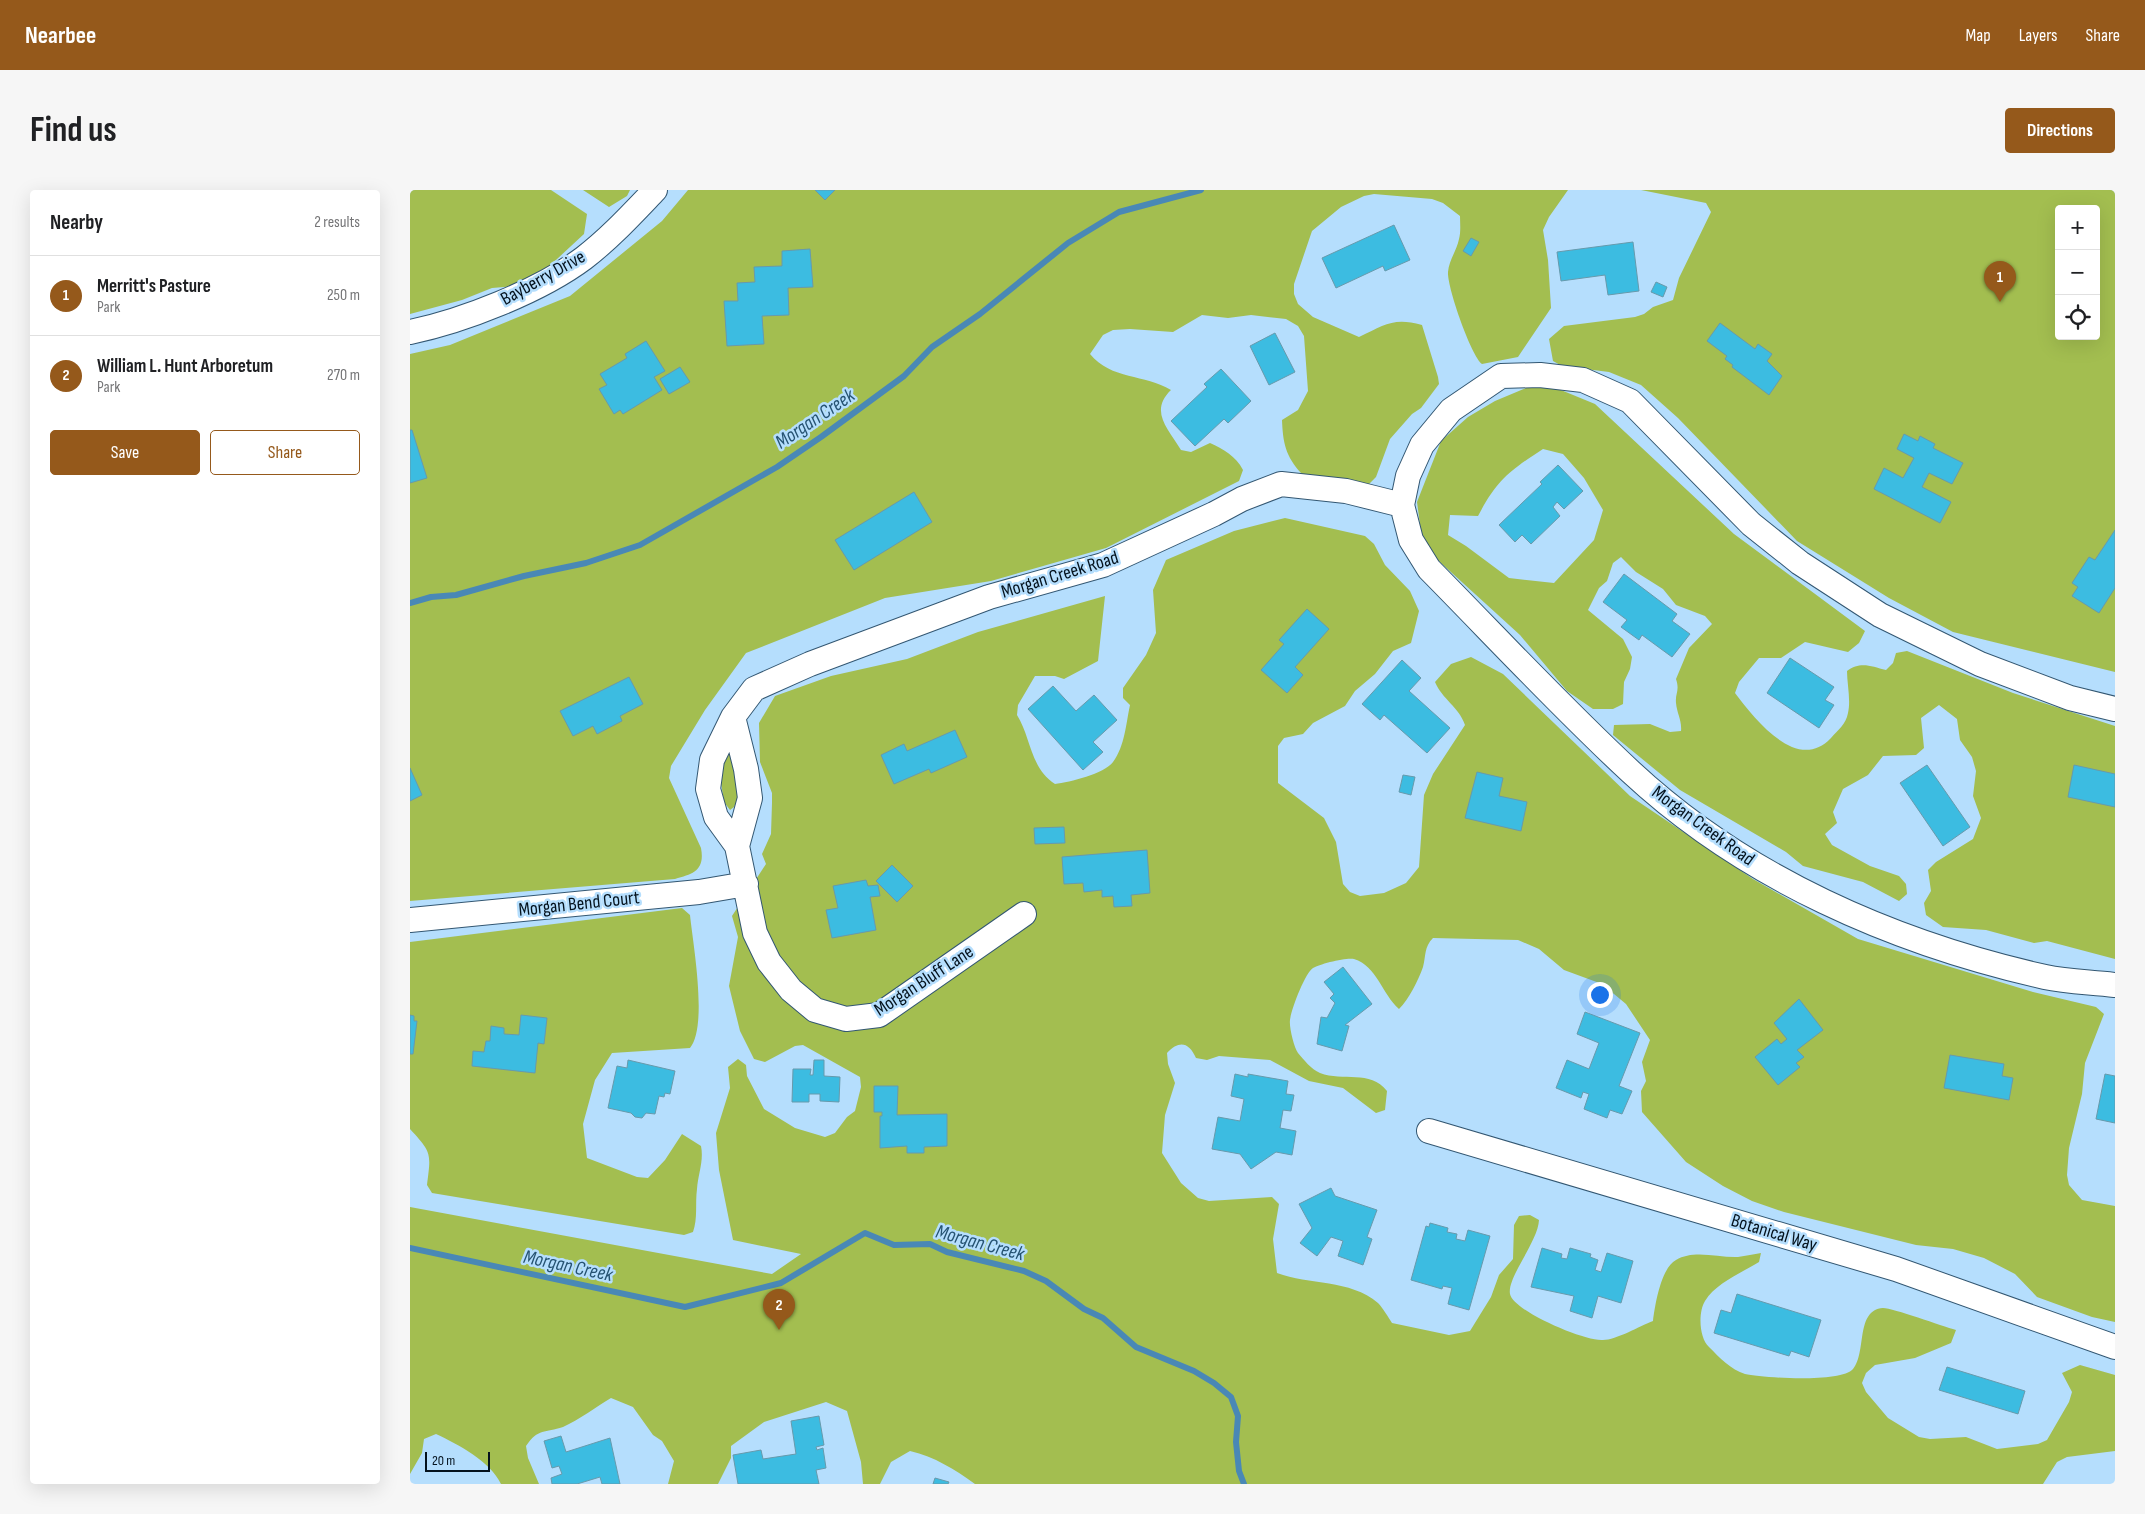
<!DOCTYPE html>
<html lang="en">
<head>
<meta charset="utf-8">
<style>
  :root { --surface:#fff; --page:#f6f6f6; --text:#202124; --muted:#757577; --line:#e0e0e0; --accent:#95591b }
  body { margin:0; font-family:"Sofia Sans Condensed",sans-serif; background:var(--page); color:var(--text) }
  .controls { position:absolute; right:15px; top:15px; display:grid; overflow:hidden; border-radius:5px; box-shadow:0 5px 20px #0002 }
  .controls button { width:45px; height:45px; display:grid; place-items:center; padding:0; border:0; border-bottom:1px solid var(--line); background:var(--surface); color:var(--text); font:25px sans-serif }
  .scale { position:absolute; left:15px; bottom:12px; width:65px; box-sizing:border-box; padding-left:5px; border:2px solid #04121d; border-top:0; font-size:14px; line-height:18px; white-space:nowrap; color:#04121d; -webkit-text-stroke:4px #b5defd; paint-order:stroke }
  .you { position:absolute; left:1189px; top:804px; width:18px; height:18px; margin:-12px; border:4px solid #fff; border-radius:50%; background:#1a73e8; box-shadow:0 0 0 8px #1a73e833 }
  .badge { display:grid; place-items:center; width:32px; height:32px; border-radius:50%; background:var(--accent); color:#fff; font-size:16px; font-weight:700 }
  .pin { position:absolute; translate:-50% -41px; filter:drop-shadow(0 1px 2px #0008) }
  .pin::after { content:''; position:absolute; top:26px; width:18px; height:15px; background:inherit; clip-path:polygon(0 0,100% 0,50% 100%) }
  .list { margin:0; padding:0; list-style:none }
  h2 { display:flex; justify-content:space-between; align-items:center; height:65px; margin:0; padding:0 20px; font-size:21px }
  h2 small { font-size:16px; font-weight:400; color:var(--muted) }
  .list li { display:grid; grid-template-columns:32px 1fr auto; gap:15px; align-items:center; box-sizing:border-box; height:80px; padding:0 20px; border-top:1px solid var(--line) }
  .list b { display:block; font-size:19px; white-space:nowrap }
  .list p { margin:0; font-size:16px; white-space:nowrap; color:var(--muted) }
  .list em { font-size:16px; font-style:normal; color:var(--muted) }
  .actions { display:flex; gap:10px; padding:15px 20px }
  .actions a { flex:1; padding:11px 0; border:1px solid var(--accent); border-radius:5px; text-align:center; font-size:18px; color:var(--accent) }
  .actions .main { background:var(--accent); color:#fff }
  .icon { flex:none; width:28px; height:28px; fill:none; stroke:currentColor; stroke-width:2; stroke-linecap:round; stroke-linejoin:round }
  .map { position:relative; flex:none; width:1705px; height:1294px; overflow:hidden; border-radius:5px }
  header { display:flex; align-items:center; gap:30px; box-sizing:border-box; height:70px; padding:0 25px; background:var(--accent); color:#fff }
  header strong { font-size:24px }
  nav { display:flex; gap:28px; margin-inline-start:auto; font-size:18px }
  .intro { display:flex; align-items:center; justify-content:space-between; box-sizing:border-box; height:120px; padding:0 30px }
  h1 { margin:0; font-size:35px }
  .button { padding:12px 22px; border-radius:5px; background:var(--accent); color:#fff; font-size:18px; font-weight:700 }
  main { display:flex; gap:30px; padding:0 30px }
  aside { flex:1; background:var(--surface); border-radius:5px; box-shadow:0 5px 20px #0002 }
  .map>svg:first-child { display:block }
</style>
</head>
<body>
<header>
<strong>Nearbee</strong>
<nav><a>Map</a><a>Layers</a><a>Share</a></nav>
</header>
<div class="intro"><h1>Find us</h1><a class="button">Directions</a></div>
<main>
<aside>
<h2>Nearby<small>2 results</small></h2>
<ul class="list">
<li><span class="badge">1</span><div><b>Merritt's Pasture</b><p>Park</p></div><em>250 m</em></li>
<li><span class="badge">2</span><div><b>William L. Hunt Arboretum</b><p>Park</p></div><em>270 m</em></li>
</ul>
<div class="actions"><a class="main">Save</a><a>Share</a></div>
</aside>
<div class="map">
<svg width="1705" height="1294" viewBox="0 0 1705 1294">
  <rect width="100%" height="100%" fill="#b5defd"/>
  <path fill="#a3be50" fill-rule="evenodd" d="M 0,0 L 141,0 L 177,24 L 174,44 L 119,95 L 82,98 L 52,110 L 0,124 Z
    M 173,0 L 220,0 L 217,6 L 199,17 Z
    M 278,0 L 1158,0 L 1139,27 L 1133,40 L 1138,70 L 1141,118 L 1108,167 L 1072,174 C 1061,165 1037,97 1038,82 C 1039,70 1047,60 1049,49 C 1051,42 1050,33 1050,26 L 1033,13 L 1022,9 L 964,4 L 954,6 L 931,17 L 902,41 L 884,94 L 884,104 L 888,114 L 903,127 L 949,147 C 975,135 983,127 1012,135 L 1028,187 L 1029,194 L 1011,218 L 1002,224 L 980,249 L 966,287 L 957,296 L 892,284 C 875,266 873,252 872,230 L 888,220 L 898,201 L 894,146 L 888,136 L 876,129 L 841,125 L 818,128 L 792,125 L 763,142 L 720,139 L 703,140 L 693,145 L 680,164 C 701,190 735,184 761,200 C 739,221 758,239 771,260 L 781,262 L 800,253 C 813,259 826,266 833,280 L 829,291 L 696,358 L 581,391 L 475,408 L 336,463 L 295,520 L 261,576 L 259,588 L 291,658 C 295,680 284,684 265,689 L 0,711 L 0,164 L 40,155 L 160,106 L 252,31 Z
    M 1231,0 L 1705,0 L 1705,482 L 1543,442 L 1479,408 L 1387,351 L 1268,228 L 1231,195 L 1199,182 L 1152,176 L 1143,171 L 1139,149 L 1154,136 L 1225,127 L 1234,124 L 1243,117 L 1263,110 L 1269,88 L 1301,22 L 1296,13 ZM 1649,19 L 1686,19 L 1686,146 L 1649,146 Z
    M 1116,198 L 1146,198 L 1185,214 L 1324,344 L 1455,441 L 1449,453 L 1438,462 L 1395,452 L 1371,468 L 1349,468 L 1329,492 L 1325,503 C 1345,529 1387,584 1421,548 C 1428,540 1436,534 1438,523 C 1441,510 1437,494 1437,481 C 1450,471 1461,476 1476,480 L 1483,473 L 1486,463 L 1497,461 L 1603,503 L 1705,536 L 1705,769 L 1637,751 L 1624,753 L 1576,740 L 1533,737 L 1516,725 L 1514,713 L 1521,701 L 1518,680 L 1526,672 L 1563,649 L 1571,628 L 1563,606 L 1566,581 L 1562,567 L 1550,550 L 1547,529 L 1529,515 L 1511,528 L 1514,558 L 1506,565 L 1473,566 L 1458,585 L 1433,599 L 1423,622 L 1427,633 L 1415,644 L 1422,655 L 1460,676 L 1489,686 L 1496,694 L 1497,704 L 1489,711 L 1453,692 L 1393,676 L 1376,662 L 1270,600 L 1203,545 L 1204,535 L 1240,534 L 1260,542 L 1271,541 C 1272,530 1267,524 1266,513 C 1265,503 1270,501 1266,489 L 1279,458 L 1302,434 L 1295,426 L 1266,415 L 1253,399 L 1226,382 L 1211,367 L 1203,373 L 1197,391 L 1189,398 L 1178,420 L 1213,449 L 1222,467 L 1220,479 L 1214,492 L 1213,514 L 1203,519 L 1183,519 L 1157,501 L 1110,445 L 1020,363 L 1011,342 L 1007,312 L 1031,251 L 1058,227 L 1085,211 ZM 1133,259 L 1153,264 L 1174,288 L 1193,320 L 1184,350 L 1144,393 L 1099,388 L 1056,356 L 1038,345 L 1040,325 L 1068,326 C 1087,290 1099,281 1133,259 Z
    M 875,328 L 955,346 L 964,354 L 975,375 L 1000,401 L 1009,421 L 1001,453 L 983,461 L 965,484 L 945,501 L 935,516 L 903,533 L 893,544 L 874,548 L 868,556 L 868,593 L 914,628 L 926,652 L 933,694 L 940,702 L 950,706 L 974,703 L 996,693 L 1009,677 L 1014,605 L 1023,584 L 1055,535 C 1049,517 1032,509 1025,492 L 1041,474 L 1061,467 L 1093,484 L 1220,606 L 1343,689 L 1448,749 L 1623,802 L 1686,817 L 1694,824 L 1675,873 L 1672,904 L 1659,958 L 1657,985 L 1659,995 L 1672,1010 L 1705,1016 L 1705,1132 L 1682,1127 L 1627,1107 L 1605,1084 L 1574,1068 L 1543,1059 L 1506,1055 L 1374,1022 L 1342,1011 L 1313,996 L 1276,972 L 1232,922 L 1231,901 L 1236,891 L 1232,872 L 1240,850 L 1216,814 L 1192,794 L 1154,780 L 1129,759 L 1108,750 L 1023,748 C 1014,757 1016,765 1013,777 C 1008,791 999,809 989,819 C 972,804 967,776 944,769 C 937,767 909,774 903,778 C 895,783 881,820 880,830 C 879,837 884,857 888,863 C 894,870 901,879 910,883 C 933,892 960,879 977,901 L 975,920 L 966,923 L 933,898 L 899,891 L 860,870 L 809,866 L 797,870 L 786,868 C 779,852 769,850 757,863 L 758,874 L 765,893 L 755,925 L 752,963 L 771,993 L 788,1008 L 799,1011 L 862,1007 L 869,1014 L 863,1049 L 867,1083 C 899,1095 940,1089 968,1113 C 973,1118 978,1127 982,1133 L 1039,1145 L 1060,1141 L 1081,1107 L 1089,1085 L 1103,1069 L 1104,1035 L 1109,1026 L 1120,1025 L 1129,1030 C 1128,1052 1097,1087 1100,1104 C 1103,1121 1176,1152 1193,1150 C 1206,1150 1230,1136 1243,1131 C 1245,1115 1251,1078 1266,1070 C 1284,1059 1309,1068 1328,1067 C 1336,1066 1344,1064 1351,1063 L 1349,1072 C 1331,1083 1306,1093 1295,1111 C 1288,1122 1289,1148 1299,1157 C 1309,1167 1321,1180 1335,1184 C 1353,1188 1431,1193 1443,1179 C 1457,1163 1445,1120 1473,1118 C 1483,1118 1532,1136 1546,1140 L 1541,1153 L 1505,1168 L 1465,1175 L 1456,1183 L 1452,1193 L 1456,1202 L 1478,1228 L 1509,1247 L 1520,1249 L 1556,1247 L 1587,1259 L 1628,1254 L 1637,1250 L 1659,1212 L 1662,1202 L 1652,1183 L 1670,1175 L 1705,1185 L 1705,1261 L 1657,1267 L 1647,1272 L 1633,1294 L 565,1294 C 544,1279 525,1267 500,1261 L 481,1272 L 470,1294 L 453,1294 L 451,1272 L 437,1221 L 416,1212 L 354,1232 L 321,1256 L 321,1268 L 308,1294 L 258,1294 L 264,1271 L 252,1251 L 243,1245 L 223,1217 L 201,1208 C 186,1217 169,1230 153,1237 C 135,1243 128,1238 116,1256 L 118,1268 L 129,1294 L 91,1294 C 80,1271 49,1255 26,1244 L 14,1249 L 12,1263 L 0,1284 L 0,1017 L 362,1084 L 391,1064 L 323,1050 L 309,980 L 306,943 L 320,898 L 318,877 L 328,869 L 336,875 L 337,886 L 354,919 L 385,938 L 415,947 L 425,943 L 437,927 L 445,921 L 451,897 L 450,887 L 393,855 L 385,856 L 355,872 L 344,869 L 330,841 L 319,796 L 328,747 L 322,726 L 356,674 L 352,664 L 361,644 L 362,613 L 362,603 L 350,572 L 349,533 L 365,506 L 421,486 L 497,469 L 568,442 L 695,406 L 688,471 L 654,489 L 645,486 L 625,486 L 608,515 L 607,525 C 621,547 620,578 645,594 C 660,592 694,584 703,572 C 715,556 716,533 720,515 L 713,508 L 713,498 L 736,465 L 746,443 L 743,400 L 756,370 L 824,341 Z
    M 319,561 C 338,587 338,588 324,617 L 320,620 L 314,612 L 309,580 Z
    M 272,718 L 280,725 C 283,754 298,836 280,858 L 202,863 L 185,890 L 173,934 L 177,968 L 227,987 L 238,988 L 255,970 L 272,944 L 291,956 C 294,971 288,984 287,999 C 285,1014 288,1028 283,1042 L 274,1045 L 22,1003 L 17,995 C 21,963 22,963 0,939 L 0,752 Z"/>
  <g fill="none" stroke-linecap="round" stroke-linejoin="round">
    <path stroke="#4988b6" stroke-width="6" d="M 0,413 L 21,407 L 46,405 L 114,386 L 176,373 L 230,355 L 367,277 L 411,247 L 494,186 L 522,157 L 570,124 L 658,53 L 709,22 L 791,0
      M 0,1058 L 275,1117 L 371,1093 L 455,1043 L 484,1055 L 520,1054 L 537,1062 L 614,1081 L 636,1091 L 674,1119 L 693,1128 L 726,1157 L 784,1181 L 804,1193 L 821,1207 L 828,1226 L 826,1252 L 829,1281 L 834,1294"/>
  </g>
  <path fill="#3cbce1" stroke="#679aac" d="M 405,0 L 425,0 L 415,10 Z
    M 984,35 L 1000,70 L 975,81 L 973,76 L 926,98 L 912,68 Z
    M 1061,48 L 1069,52 L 1061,66 L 1053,61 Z
    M 1223,52 L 1229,101 L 1198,105 L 1195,85 L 1151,91 L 1147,62 Z
    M 400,59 L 403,97 L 378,98 L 379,125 L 352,126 L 354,154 L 317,156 L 314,111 L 328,111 L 327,93 L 345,92 L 344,77 L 372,76 L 372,61 Z
    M 1246,92 L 1257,97 L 1253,107 L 1241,102 Z
    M 1310,133 L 1345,159 L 1348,154 L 1362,164 L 1357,171 L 1372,186 L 1359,205 L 1322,177 L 1323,175 L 1315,169 L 1317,166 L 1297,151 Z
    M 865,143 L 885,182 L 859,195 L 840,156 Z
    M 236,151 L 255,181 L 244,187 L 252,200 L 213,224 L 210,220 L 204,224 L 189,199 L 197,195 L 190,184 L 217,168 L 215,164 Z
    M 270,177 L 280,192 L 259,204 L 250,189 Z
    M 811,179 L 841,211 L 818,233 L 814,229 L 785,256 L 761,231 L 797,197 L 794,194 Z
    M 0,240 L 2,240 L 17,288 L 0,293 Z
    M 1494,244 L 1508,251 L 1510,246 L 1525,254 L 1523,258 L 1553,273 L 1542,294 L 1519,283 L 1512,297 L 1541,312 L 1530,333 L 1464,299 L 1474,278 L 1493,288 L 1504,268 L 1487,259 Z
    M 1148,275 L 1173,301 L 1154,319 L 1147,312 L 1143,317 L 1150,326 L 1121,354 L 1112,345 L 1105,352 L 1089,335 L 1132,294 L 1130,292 Z
    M 504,302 L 522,332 L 444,380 L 425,350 Z
    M 1705,340 L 1705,398 L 1689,423 L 1662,406 L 1668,397 L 1662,393 L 1679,367 L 1685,370 Z
    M 1214,384 L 1267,424 L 1262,431 L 1280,444 L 1262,467 L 1232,445 L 1229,450 L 1211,437 L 1217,430 L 1193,412 Z
    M 897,419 L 919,439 L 885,477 L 893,485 L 877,503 L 851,480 L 874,454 L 869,450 Z
    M 1380,468 L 1424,497 L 1415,510 L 1424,515 L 1409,538 L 1357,503 Z
    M 992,470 L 1011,488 L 999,501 L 1040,538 L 1017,563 L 974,525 L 970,530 L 952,514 Z
    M 219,487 L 233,514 L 210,526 L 212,531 L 187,544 L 183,536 L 163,546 L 150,521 Z
    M 643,496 L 666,521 L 684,505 L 707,530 L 683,552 L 693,562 L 673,580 L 618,519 Z
    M 545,540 L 557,567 L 521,583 L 519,579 L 484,594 L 471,565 L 494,554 L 497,561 Z
    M 1517,575 L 1560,637 L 1533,656 L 1490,593 Z
    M 1664,575 L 1705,584 L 1705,617 L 1658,607 Z
    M 0,578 L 12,605 L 0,611 Z
    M 1067,582 L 1093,588 L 1089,606 L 1117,612 L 1111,641 L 1055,628 Z
    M 993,585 L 1005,587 L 1001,605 L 989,602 Z
    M 654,637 L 655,653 L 625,654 L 624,638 Z
    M 737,660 L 740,703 L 721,705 L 722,716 L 704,717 L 703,706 L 692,707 L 692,700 L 674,702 L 673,693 L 654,694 L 652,667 Z
    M 482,675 L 503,696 L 487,712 L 466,691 Z
    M 456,690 L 458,696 L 468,695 L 470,706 L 460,707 L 466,740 L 422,748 L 416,720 L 428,718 L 423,696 Z
    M 933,777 L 962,814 L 935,835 L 939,836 L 932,861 L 907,854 L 911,827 L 917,828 L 925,813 L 920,808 L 924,804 L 914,792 Z
    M 1389,809 L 1413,840 L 1387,860 L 1394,867 L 1386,873 L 1390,877 L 1368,895 L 1345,867 L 1367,849 L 1371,854 L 1377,849 L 1364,833 Z
    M 1175,822 L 1230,843 L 1209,896 L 1222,901 L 1212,924 L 1200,920 L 1197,928 L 1174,919 L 1179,904 L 1173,902 L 1171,908 L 1146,898 L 1157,870 L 1179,879 L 1189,853 L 1167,844 Z
    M 0,825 L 4,826 L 4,831 L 7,831 L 3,864 L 0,864 Z
    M 111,825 L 137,828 L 134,854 L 128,853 L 125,883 L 62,876 L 63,861 L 74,862 L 76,851 L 80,851 L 81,836 L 94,838 L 94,844 L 109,845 Z
    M 1540,865 L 1594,874 L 1592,886 L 1603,888 L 1599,910 L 1534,898 Z
    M 218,870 L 265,881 L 260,904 L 255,903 L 254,907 L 249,906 L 245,924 L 236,923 L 232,928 L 225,927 L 221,923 L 198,918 L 207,876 L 217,878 Z
    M 404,870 L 414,870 L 414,886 L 430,887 L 429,912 L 410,911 L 410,904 L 399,904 L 399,912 L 382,912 L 383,879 L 401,879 L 400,885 L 403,885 Z
    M 825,884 L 838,887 L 838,884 L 878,891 L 876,904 L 884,905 L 881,921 L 873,920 L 870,938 L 886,941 L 882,965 L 866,962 L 841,979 L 830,964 L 802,959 L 808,927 L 830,931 L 834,909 L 821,906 Z
    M 1695,884 L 1705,886 L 1705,933 L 1686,929 Z
    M 464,896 L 488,896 L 487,925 L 537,924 L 537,956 L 514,957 L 514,963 L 497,963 L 497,956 L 470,958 L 470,926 L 472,926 L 472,922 L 464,922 Z
    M 921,998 L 925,1006 L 967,1020 L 957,1047 L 962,1049 L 953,1075 L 928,1066 L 933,1051 L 921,1047 L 907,1066 L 890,1053 L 902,1038 L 889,1014 Z
    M 1020,1033 L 1038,1038 L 1037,1042 L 1047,1044 L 1046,1049 L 1055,1051 L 1058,1040 L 1080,1046 L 1059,1120 L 1038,1114 L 1042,1098 L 1033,1096 L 1032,1099 L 1001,1090 L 1016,1036 L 1019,1037 Z
    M 1132,1058 L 1152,1064 L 1151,1068 L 1157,1069 L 1160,1058 L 1181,1064 L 1180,1067 L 1188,1070 L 1185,1080 L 1191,1082 L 1197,1063 L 1223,1071 L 1211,1113 L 1188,1106 L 1182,1128 L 1160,1121 L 1164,1106 L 1121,1097 Z
    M 1327,1104 L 1411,1130 L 1399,1167 L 1381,1161 L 1379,1166 L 1304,1143 L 1311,1120 L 1321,1123 Z
    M 1537,1177 L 1615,1201 L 1608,1224 L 1529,1200 Z
    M 409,1226 L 414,1255 L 406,1257 L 407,1260 L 413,1258 L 416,1278 L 406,1280 L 409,1294 L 328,1294 L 323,1265 L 351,1260 L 353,1269 L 386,1264 L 381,1231 Z
    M 151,1246 L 156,1262 L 200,1248 L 210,1294 L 192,1294 L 190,1287 L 167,1294 L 142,1294 L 141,1288 L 152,1284 L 149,1276 L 142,1278 L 134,1251 Z
    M 525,1288 L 539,1292 L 538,1294 L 523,1294 Z"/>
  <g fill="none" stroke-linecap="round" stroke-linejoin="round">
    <defs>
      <path id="minor" d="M 0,142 C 53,131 130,101 174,68 C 200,48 222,24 245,0
        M 1705,519 L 1660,508 L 1570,474 L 1470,425 L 1390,373 L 1341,334 L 1220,211 L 1173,190 L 1130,185 L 1091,186 L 1041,220 L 1012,255 L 998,286 L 992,315 L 1001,350 L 1019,379 C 1086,447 1151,517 1221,582 C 1335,688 1484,753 1635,787 C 1658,792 1682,792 1705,795
        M 323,527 L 336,579 L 340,608 L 327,656
        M 614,724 L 469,825 L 436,829 L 405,820 L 381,800 L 359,772 L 345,743 L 327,656 L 306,627 L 298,599 L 302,570 L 323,527 L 344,499 L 400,474 L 579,407 L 693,375 L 804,324 L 832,309 L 871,294 L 936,301 L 992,315
        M 0,730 L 289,702 L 336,694
        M 1019,941 L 1486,1079 L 1705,1157"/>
    </defs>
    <use href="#minor" stroke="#335772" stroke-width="26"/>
    <use href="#minor" stroke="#fff" stroke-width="24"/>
  </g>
  <g text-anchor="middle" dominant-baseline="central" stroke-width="5" stroke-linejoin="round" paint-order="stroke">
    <g font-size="19" fill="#04121d" stroke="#b5defd">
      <text transform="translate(133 88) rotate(-29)">Bayberry Drive</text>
      <text transform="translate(650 385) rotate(-17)">Morgan Creek Road</text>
      <text transform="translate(1293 636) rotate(36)">Morgan Creek Road</text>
      <text transform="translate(169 714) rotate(-6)">Morgan Bend Court</text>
      <text transform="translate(514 791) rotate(-33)">Morgan Bluff Lane</text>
      <text transform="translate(1364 1043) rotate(17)">Botanical Way</text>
    </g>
    <g font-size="20" font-style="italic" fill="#265372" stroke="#b5defd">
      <text transform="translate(405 229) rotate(-34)">Morgan Creek</text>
      <text transform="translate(570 1053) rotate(15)">Morgan Creek</text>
      <text transform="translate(158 1076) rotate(12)">Morgan Creek</text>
    </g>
  </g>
</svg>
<div class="controls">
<button>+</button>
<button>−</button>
<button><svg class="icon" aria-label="locate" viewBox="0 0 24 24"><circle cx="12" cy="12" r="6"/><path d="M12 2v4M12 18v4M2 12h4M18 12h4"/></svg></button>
</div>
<div class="scale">20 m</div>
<div class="you"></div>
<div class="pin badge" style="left:1590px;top:112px">1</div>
<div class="pin badge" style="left:369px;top:1140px">2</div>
</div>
</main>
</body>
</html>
